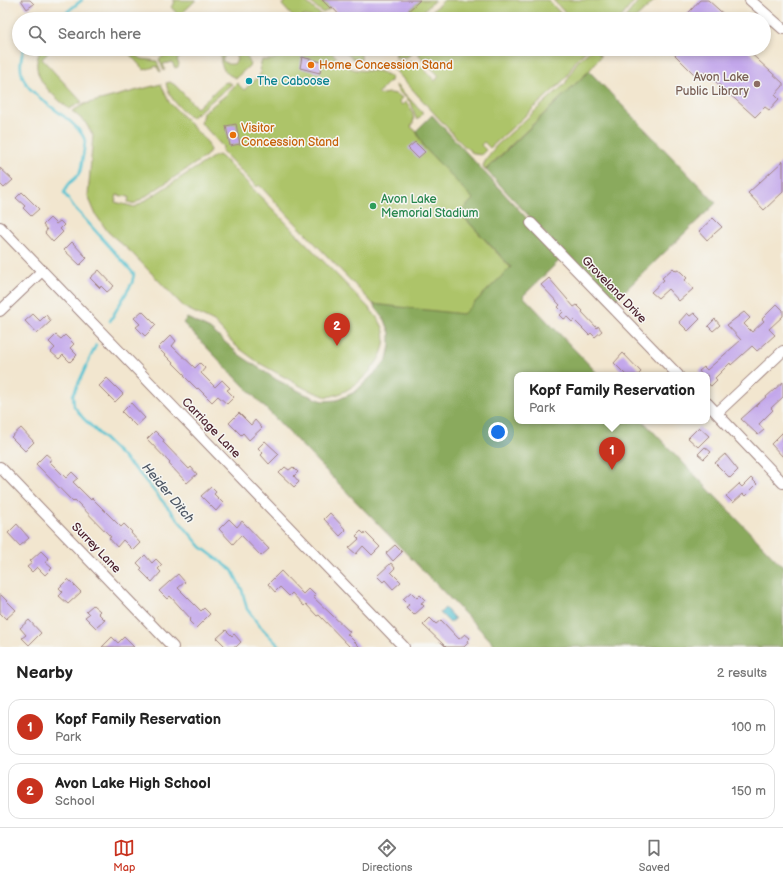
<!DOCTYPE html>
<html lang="en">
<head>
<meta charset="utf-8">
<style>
  :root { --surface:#fff; --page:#f6f6f6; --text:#222; --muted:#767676; --line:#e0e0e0; --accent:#c8321e }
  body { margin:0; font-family:"Balsamiq Sans",sans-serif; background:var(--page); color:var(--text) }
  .you { position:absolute; left:498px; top:432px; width:14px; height:14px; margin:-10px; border:3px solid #fff; border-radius:50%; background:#1a73e8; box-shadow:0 0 0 6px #1a73e833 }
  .badge { display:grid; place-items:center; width:26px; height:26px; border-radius:50%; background:var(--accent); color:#fff; font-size:13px; font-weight:700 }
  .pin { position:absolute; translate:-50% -33px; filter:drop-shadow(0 1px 2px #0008) }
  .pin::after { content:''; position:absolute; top:21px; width:14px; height:12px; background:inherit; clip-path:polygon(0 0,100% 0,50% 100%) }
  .popup { position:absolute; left:514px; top:372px; width:196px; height:52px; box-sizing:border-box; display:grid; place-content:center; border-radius:8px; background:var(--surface); filter:drop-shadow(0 1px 3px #0005); font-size:13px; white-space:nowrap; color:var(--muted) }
  .popup b { font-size:15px; color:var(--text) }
  .popup::after { content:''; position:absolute; left:50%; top:100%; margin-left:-8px; border:8px solid transparent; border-top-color:var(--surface) }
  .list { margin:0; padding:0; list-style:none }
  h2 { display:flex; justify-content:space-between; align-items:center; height:52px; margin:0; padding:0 16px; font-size:17px }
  h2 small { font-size:13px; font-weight:400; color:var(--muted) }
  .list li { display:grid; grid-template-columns:26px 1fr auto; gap:12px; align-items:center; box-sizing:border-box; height:56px; margin:0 8px 8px; padding:0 8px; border:1px solid var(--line); border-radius:12px }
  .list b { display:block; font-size:15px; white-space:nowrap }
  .list p { margin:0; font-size:13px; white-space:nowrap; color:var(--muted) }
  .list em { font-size:13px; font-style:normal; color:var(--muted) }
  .icon { flex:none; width:22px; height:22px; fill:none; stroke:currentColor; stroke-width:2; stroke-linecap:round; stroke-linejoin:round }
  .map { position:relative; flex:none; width:783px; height:647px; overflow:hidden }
  .search { position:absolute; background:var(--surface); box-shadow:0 2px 6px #0003; left:12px; right:12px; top:12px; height:44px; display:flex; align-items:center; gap:10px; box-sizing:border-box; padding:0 14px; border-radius:22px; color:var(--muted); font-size:15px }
  .sheet { height:180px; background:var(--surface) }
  nav { display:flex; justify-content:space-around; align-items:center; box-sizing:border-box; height:56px; border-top:1px solid var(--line); background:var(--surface); font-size:11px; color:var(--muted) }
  nav a { display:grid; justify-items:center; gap:2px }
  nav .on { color:var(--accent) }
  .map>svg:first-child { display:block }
</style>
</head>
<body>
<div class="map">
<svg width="783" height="647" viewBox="0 0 783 647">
  <rect width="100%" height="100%" fill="#f6f6f2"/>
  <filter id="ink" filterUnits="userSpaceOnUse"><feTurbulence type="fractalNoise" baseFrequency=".025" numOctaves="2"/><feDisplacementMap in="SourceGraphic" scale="8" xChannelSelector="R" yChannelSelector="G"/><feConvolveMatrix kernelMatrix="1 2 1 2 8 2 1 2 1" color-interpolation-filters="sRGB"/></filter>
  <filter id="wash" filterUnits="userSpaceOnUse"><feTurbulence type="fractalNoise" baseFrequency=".012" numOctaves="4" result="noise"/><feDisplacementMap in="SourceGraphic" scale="16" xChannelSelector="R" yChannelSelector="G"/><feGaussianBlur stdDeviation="0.9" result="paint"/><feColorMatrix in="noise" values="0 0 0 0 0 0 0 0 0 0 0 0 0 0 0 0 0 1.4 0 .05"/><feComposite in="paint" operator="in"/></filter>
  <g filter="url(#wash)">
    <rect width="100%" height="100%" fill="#f2e6cf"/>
    <path fill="#adc469" stroke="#7c724a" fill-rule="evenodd" d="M 173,0 L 196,0 L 179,16 L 171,7 L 175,2 Z
      M 286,0 L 304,0 L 322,16 L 315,18 L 305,16 L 295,19 L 282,5 Z
      M 308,0 L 319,0 L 322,3 L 324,2 L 331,8 L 323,13 Z
      M 420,0 L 435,0 L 415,19 L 400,19 Z
      M 444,0 L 548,0 L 566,19 L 437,19 L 435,16 L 432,19 L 424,19 Z
      M 553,0 L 635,0 L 620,19 L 571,19 Z
      M 639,0 L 655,0 L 635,19 L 624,19 Z
      M 41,49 L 52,49 L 42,59 L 82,102 L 69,109 C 51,93 27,76 41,49 Z
      M 125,49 L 142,59 L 157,61 L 161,72 L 159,71 L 157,66 L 144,70 Z
      M 174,49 L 189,49 L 177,60 L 179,64 L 178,67 L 175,68 L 172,62 L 163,64 L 165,69 L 164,71 L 159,59 Z
      M 225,49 C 236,49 249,53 250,65 L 236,78 C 233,77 229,75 227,73 C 220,67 218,55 225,49 ZM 232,50 L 236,55 L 237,60 L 234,64 L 228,64 L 222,60 L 227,52 Z
      M 286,49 L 329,49 C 335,56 342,64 350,68 C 365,74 381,66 392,79 L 378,93 L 380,95 C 388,92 395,92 402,98 L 399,101 L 402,105 L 406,102 C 411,107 417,120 411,127 L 416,131 L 424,147 L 474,199 L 460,213 L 511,268 L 421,354 L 259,185 L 257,187 L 222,151 L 223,147 L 201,123 L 203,113 L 226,95 L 237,83 L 244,90 L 259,76 L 261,72 L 259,70 L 262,60 C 271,61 279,58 285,52 L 284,51 Z
      M 341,49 L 361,49 L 361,61 L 353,59 Z
      M 397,49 L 410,49 L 411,54 L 407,57 L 395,57 Z
      M 419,49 L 588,49 L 576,60 L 567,76 L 560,84 L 490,148 L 484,142 L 481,145 L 486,150 L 481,155 L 474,154 L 462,144 L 393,68 L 394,61 L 414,62 L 422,67 L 435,81 L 439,76 L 419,55 Z
      M 592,49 L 594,49 L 601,56 L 589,71 L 485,170 L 483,166 C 485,159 492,154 495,147 L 565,84 L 577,62 Z
      M 170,82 L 175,85 L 197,108 L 224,83 L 228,82 L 232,84 L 191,118 C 180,108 169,99 166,83 Z
      M 161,84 L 169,102 L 208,143 L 210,151 L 205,157 L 134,204 L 128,202 L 129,197 L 117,195 L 115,202 L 135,207 L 213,157 L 219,155 L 222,157 L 369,308 C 374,314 380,320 383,328 C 392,354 363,383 341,393 C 337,395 332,396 327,397 L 306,389 L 259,363 L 236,346 L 214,322 L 185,308 L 131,252 L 108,232 L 96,215 L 88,196 L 93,135 L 85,122 L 72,111 L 85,104 Z
      M 395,84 L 422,112 L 422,115 L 417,120 C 414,116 414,107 410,102 C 404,94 399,95 395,84 Z"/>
    <path fill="#8aaa5d" stroke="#6a6444" d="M 589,71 L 716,203 L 611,304 L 486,170 Z
      M 432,115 L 531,223 L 563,257 L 523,296 L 599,375 L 517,375 L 517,421 L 643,421 L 783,567 L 783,647 L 497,647 L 183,323 L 187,318 L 210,329 L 241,356 L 277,380 L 305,394 L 323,401 L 337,400 L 355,392 L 378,370 L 387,359 L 390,346 L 390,333 L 385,320 L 373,304 L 463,314 L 511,267 L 460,213 L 473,199 L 424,147 L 416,131 Z"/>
    <path fill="#58c3d2" stroke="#51717e" d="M 445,608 L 455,619 L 450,623 L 440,613 Z"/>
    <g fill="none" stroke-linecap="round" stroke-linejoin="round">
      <path stroke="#58c3d2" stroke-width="2.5" d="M 58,19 L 82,0
        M 24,49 C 8,90 53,103 75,126 C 79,130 84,136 85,141 C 85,145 81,169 80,172 C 76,181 68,180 64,193 L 74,207 L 134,274 L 132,283 L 110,321
        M 96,345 L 73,395 L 74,406 L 83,418 L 138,472 L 201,547 L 232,570 L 242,590 L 247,609 L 259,625 L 280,647"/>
    </g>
    <g id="blocks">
      <path fill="#c3a7eb" d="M 21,0 L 30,0 L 34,4 L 27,9 Z
        M 322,0 L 420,0 L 400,19 L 343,19 L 332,7 L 330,8 Z
        M 700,0 L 708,0 L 729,19 L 683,19 Z
        M 671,49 L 746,49 L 783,83 L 783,86 L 775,95 L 779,99 L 769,110 L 765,107 L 755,117 L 705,72 L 699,79 L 674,54 L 675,52 Z
        M 302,57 L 322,62 L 320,73 L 300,68 Z
        M 236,124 L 240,144 L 230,146 L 226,126 Z
        M 415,142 L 425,152 L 418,158 L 408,148 Z
        M 783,161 L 783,192 L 764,210 L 748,193 Z
        M 0,168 L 13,180 L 4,188 L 0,184 Z
        M 22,192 L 39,209 L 31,216 L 23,208 L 25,206 L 16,198 Z
        M 50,218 L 56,224 L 60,221 L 64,225 L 60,229 L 63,232 L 53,242 L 45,233 L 47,230 L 43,225 Z
        M 713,218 L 722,227 L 707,240 L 699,231 Z
        M 72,242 L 87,258 L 80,265 L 64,250 Z
        M 673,268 L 676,271 L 678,270 L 681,272 L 687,278 L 685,280 L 693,289 L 679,301 L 668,289 L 658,298 L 651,292 L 664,280 L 662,278 Z
        M 99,270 L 114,286 L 107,292 L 101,286 L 100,288 L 90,278 Z
        M 549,278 L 574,307 L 577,305 L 583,311 L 582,312 L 597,328 L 598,326 L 602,331 L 595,337 L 591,333 L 589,335 L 574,320 L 572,322 L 567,317 L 564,319 L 560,315 L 563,312 L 558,307 L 560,305 L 541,285 Z
        M 777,304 L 783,310 L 783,316 L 769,329 L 775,335 L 757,351 L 752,346 L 731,365 L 730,363 L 715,378 L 717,380 L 711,386 L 707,383 L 707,375 L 702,375 L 699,371 L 704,367 L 707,370 L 741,340 L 727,325 L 744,312 L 750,318 L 744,324 L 752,332 L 764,321 L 762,319 Z
        M 142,311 L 156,325 L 145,336 L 136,327 L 140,324 L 134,318 Z
        M 687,313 L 690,316 L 694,313 L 700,319 L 688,331 L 679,322 Z
        M 33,314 L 40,321 L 46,315 L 51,321 L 37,334 L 25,321 Z
        M 715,319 L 720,325 L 713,331 L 708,326 Z
        M 56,335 L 61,339 L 65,335 L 74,344 L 70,348 L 77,355 L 70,362 L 63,355 L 59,359 L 51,352 L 55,348 L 49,342 Z
        M 171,335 L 176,341 L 172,346 L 195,368 L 200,363 L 205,368 L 201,373 L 215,387 L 222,380 L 230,388 L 227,390 L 234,397 L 227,404 L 218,396 L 212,402 L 198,388 L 197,389 L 184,376 L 185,375 L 158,348 Z
        M 623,353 L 641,372 L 638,375 L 626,375 L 614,363 Z
        M 107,378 L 123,394 L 115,402 L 99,386 Z
        M 783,382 L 783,397 L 771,408 L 773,410 L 759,424 L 764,430 L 758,435 L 741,419 Z
        M 131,403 L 145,418 L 136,426 L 122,412 Z
        M 239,413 L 251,425 L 255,420 L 262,428 L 249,440 L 243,433 L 241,435 L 229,423 Z
        M 699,427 L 709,436 L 698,447 L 688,438 Z
        M 21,428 L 34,442 L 25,451 L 11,437 Z
        M 155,431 L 164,440 L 163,442 L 189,469 L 191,467 L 197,474 L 187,483 L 169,464 L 170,463 L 147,439 Z
        M 783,432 L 783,457 L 771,444 Z
        M 265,441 L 279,454 L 269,464 L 261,455 L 263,453 L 258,448 Z
        M 705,447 L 711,452 L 704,459 L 698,454 Z
        M 46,454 L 52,459 L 49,461 L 66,478 L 72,472 L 78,478 L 73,482 L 91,500 L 92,498 L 121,527 L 124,524 L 132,532 L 131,533 L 140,543 L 133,550 L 123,540 L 117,547 L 109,538 L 111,537 L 75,500 L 73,502 L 36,464 Z
        M 725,454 L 738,470 L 730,478 L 715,463 Z
        M 285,467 L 289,470 L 293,467 L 298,472 L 294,476 L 299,482 L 294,487 L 279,473 Z
        M 751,478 L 757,484 L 745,496 L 743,494 L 733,503 L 726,496 L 739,484 L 742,487 Z
        M 211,487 L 216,492 L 214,494 L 223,503 L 216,511 L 201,496 Z
        M 330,513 L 346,530 L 340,536 L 324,519 Z
        M 229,519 L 237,527 L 242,521 L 269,549 L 261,556 L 241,535 L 233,544 L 219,529 Z
        M 17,524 L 29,538 L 20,546 L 8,533 Z
        M 361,531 L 364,534 L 365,532 L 380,547 L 372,555 L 363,546 L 356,554 L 349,548 L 359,539 L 356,536 Z
        M 395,545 L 402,552 L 393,561 L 386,553 Z
        M 41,551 L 49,559 L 45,562 L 52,568 L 45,575 L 37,567 L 32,572 L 27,567 L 32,563 L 30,561 Z
        M 145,555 L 152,563 L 156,559 L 162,565 L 158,569 L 161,572 L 152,582 L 140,570 L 142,568 L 137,563 Z
        M 391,563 L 395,568 L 391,572 L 401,582 L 393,589 L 385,580 L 383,582 L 377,576 Z
        M 281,571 L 303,594 L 309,588 L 316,595 L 313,597 L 350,632 L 347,634 L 360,647 L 350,647 L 319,615 L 317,616 L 306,604 L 304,606 L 292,593 L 289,596 L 280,587 L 275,592 L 268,584 Z
        M 178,574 L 185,582 L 178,588 L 201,611 L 204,608 L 210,614 L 196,628 L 189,621 L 191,619 L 170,596 L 167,599 L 159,591 Z
        M 68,579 L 81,592 L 68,604 L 59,596 L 63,592 L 59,588 Z
        M 411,592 L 417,598 L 420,595 L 425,600 L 421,603 L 424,606 L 414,615 L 406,607 L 409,605 L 403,599 Z
        M 0,594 L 16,610 L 6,619 L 0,613 Z
        M 93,605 L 100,611 L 98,613 L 105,620 L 96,628 L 85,617 L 89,614 L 86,611 Z
        M 430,618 L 436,624 L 441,620 L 459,639 L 465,634 L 470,638 L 467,641 L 468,643 L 464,647 L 446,647 L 423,625 Z
        M 29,620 L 41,633 L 29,645 L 22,638 L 26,635 L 20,628 Z
        M 226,630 L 232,636 L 234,634 L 241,642 L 236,647 L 226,647 L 217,638 Z
        M 112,637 L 118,643 L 124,637 L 134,647 L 102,647 Z"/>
    </g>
  </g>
  <g filter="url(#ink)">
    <use href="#blocks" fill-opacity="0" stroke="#9e827d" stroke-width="1"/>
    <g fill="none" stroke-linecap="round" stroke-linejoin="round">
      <defs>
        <path id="minor" d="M 750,0 L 783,29
          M 531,223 L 678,375
          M 0,227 L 404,647
          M 0,311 L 42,271
          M 707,403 L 783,483
          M 717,413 L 783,351
          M 0,467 L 173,647"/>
      </defs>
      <use href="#minor" stroke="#9e827d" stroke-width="12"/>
      <use href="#minor" stroke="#fff" stroke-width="10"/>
    </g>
  </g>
  <g fill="#e8710a" stroke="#f6f6f2" stroke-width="1.5">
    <circle cx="311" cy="65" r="4"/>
    <circle cx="233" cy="135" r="4"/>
  </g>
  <circle fill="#0f9aa8" stroke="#f6f6f2" stroke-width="1.5" cx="249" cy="81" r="4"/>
  <circle fill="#8d6e63" stroke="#f6f6f2" stroke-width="1.5" cx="757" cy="84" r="4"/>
  <circle fill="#2e9e5b" stroke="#f6f6f2" stroke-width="1.5" cx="373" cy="206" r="4"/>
  <g text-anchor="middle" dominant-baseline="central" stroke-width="3" stroke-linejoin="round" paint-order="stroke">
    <g font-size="12" fill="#c56008" stroke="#f6f6f2" text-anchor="start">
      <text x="319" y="65">Home Concession Stand</text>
      <text x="241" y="128">Visitor<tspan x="241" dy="14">Concession Stand</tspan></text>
    </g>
    <g font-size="12" fill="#785e54" stroke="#f6f6f2" text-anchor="end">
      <text x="749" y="77">Avon Lake<tspan x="749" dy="14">Public Library</tspan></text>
    </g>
    <g font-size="12" fill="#0d838f" stroke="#f6f6f2" text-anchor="start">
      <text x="257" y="81">The Caboose</text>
    </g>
    <g font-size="12" fill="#27864d" stroke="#f6f6f2" text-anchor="start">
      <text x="381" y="199">Avon Lake<tspan x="381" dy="14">Memorial Stadium</tspan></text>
    </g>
    <g font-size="12" fill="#4a1f2b" stroke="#f6f6f2">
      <text transform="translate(614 290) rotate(46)">Groveland Drive</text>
      <text transform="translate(211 428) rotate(46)">Carriage Lane</text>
      <text transform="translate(96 548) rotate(46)">Surrey Lane</text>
    </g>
    <g font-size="13" font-style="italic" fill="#4f5865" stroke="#f6f6f2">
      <text transform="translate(168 493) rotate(50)">Heider Ditch</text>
    </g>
  </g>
</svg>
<div class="you"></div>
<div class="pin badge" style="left:612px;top:470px">1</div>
<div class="popup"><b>Kopf Family Reservation</b>Park</div>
<div class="pin badge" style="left:337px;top:346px">2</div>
<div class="search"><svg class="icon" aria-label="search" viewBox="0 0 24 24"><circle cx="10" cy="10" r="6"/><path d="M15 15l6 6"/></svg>Search here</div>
</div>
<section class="sheet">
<h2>Nearby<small>2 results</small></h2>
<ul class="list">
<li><span class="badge">1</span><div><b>Kopf Family Reservation</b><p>Park</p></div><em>100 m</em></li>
<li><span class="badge">2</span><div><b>Avon Lake High School</b><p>School</p></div><em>150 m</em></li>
</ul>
</section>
<nav>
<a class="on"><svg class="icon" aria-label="map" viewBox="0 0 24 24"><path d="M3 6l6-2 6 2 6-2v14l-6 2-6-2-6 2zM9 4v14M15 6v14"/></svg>Map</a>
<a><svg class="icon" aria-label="directions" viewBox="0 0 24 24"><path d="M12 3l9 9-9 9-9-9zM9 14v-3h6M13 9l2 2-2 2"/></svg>Directions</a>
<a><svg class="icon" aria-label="saved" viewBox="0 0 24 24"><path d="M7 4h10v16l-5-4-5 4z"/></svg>Saved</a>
</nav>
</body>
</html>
